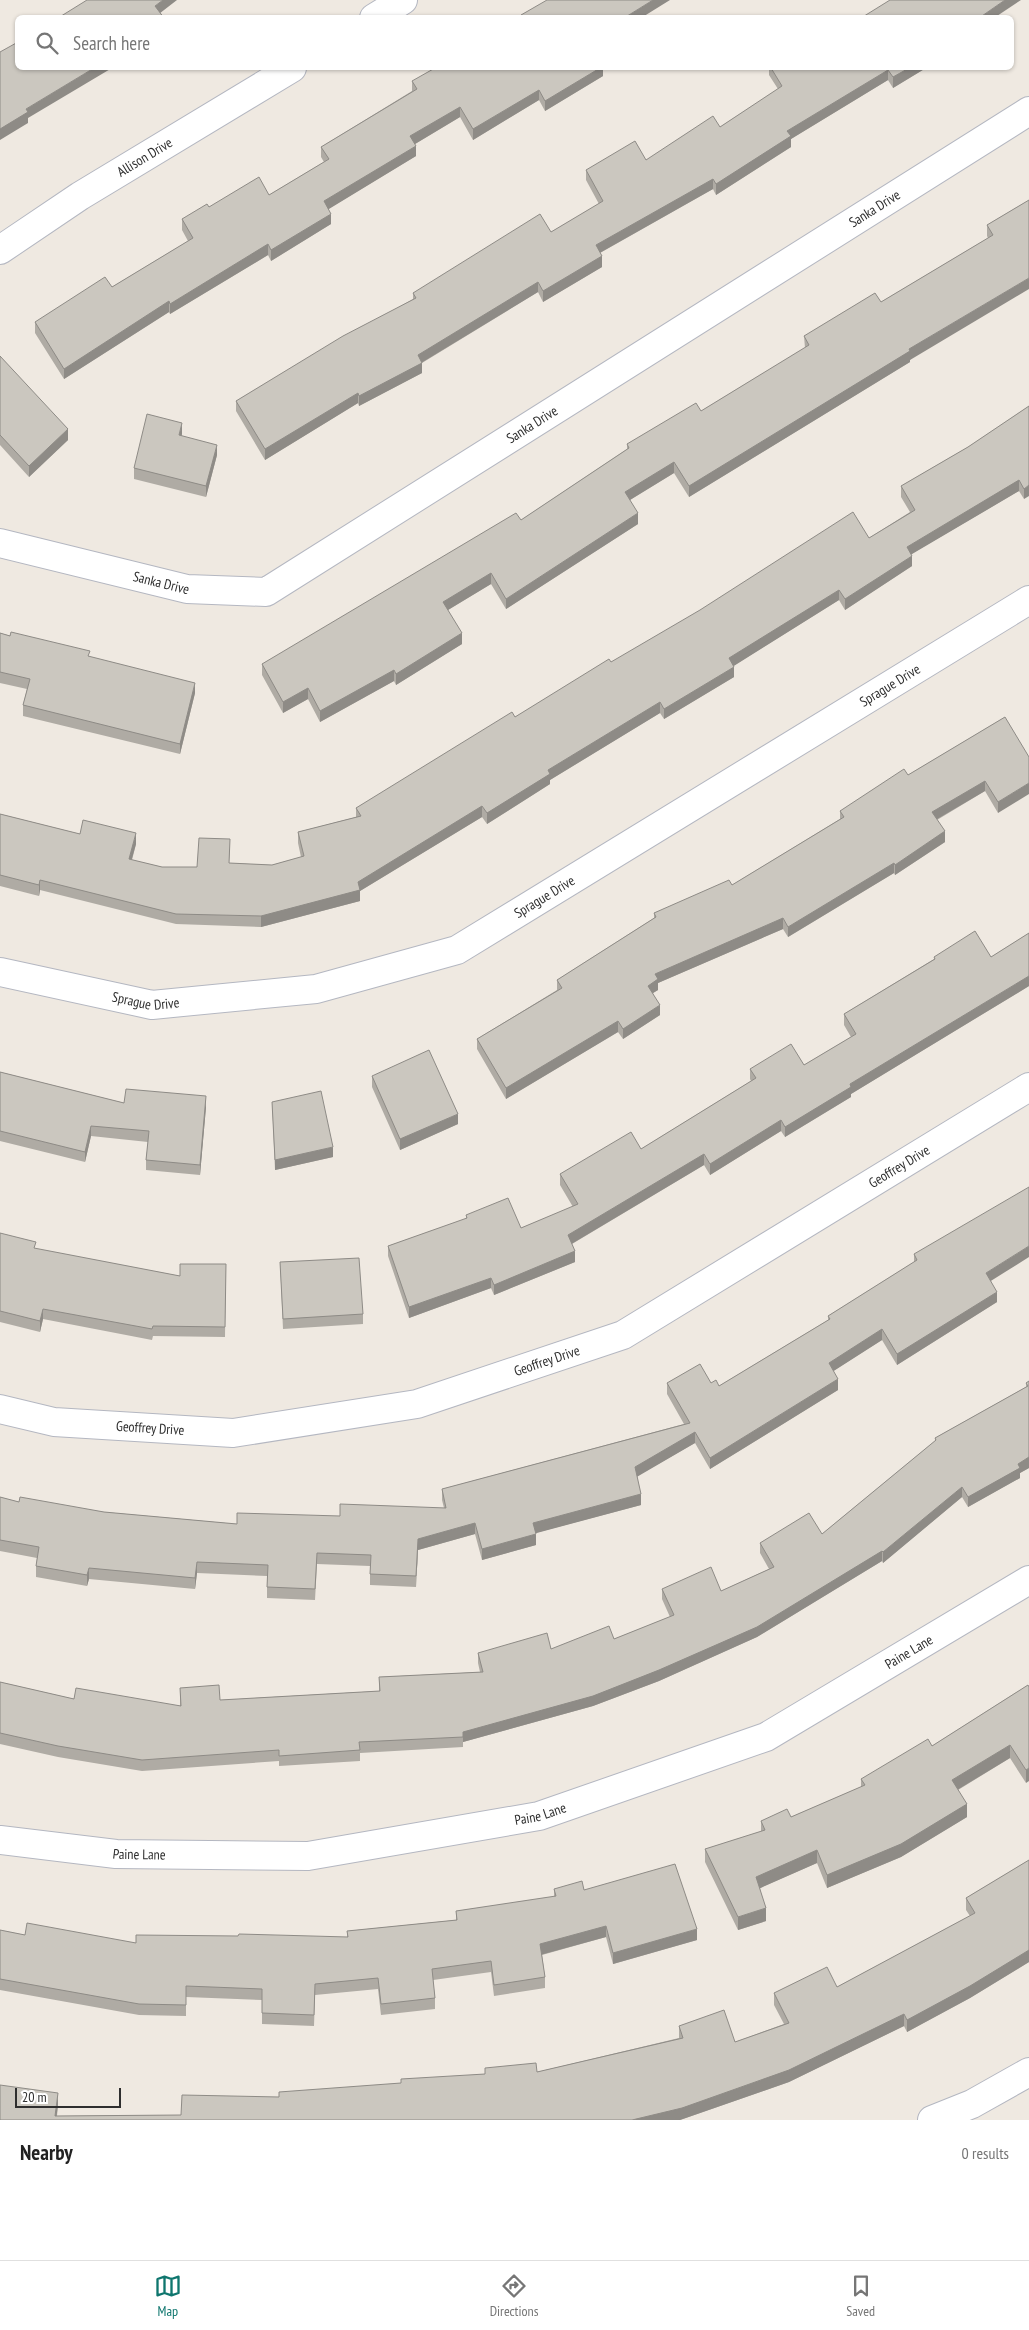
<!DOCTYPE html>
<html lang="en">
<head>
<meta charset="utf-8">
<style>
  :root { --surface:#fff; --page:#f6f6f6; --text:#222; --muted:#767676; --line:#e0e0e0; --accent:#0f766e }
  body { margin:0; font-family:"PT Sans Narrow",sans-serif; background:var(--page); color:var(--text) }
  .scale { position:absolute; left:15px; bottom:12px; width:106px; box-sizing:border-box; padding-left:5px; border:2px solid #2e2e2e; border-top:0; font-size:14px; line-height:18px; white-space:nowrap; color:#2e2e2e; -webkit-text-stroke:4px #fff; paint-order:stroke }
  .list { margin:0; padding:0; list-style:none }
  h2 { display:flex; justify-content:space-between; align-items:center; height:65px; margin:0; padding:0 20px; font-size:21px }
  h2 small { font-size:16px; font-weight:400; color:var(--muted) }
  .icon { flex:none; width:28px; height:28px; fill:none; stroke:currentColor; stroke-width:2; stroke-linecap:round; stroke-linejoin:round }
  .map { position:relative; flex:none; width:1029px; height:2120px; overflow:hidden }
  .search { position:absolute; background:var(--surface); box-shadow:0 1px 4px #0004; left:15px; right:15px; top:15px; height:55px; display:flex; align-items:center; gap:12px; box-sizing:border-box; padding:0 18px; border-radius:8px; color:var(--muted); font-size:19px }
  .sheet { height:140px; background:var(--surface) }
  nav { display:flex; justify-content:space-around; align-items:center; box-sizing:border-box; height:70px; border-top:1px solid var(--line); background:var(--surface); font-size:14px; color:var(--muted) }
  nav a { display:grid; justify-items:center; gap:2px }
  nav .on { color:var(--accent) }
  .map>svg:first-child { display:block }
</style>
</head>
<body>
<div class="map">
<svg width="1029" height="2120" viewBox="0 0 1029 2120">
  <rect width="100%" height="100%" fill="#efe9e1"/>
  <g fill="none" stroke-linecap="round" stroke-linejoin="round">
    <defs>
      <g id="minor">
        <path d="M 374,18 L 403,0"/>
        <path id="s1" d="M 0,250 L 80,196 L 292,68"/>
        <path id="s2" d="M 0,543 L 187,589 L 266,592 L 1029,111"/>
        <path id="s3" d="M 0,972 L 152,1005 L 316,989 L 457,950 L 1029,600"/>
        <path id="s4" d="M 0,1409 L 54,1422 L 233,1433 L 417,1404 L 623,1335 L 1029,1087"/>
        <path id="s5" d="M 0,1840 L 116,1854 L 308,1856 L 539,1816 L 766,1737 L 1029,1580"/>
        <path d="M 932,2120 L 972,2104 L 1029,2072"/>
      </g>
    </defs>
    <use href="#minor" stroke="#b4b7c1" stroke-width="30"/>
    <use href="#minor" stroke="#fff" stroke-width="28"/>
  </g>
  <path fill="#afaba4" d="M 603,68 L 603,76 L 545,111 L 539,100 L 473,140 L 460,117 L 415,144 L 416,156 L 328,209 L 331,224 L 271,261 L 268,255 L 170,314 L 169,312 L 64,379 L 35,333 L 35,322 L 112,287 L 188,241 L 182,230 L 182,219 L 209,207 L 269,195 L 324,162 L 321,157 L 321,147 L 412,91 L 412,81 Z
    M 769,68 L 926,68 L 893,88 L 888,80 L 791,139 L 791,147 L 716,195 L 713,189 L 600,253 L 602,267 L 543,302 L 538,292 L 422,363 L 422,373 L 359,406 L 358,403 L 265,460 L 236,411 L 236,401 L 413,299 L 413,293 L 551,232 L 599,204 L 586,180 L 586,170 L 646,160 L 720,127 L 778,89 L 769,75 Z
    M 1029,200 L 910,360 L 910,362 L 689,497 L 674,473 L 630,500 L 638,524 L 506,609 L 491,584 L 448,610 L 462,644 L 396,685 L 394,681 L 320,722 L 308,699 L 283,713 L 262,675 L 262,664 L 521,520 L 627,449 L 627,444 L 701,411 L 805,348 L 804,336 L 881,302 L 988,238 L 987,236 L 987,225 Z
    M 0,356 L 68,440 L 29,477 L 0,445 Z
    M 1029,406 L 1024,499 L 1019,491 L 911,554 L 912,566 L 845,610 L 839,600 L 733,666 L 734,677 L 664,719 L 660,713 L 550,780 L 550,784 L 487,824 L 482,817 L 360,891 L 360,901 L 261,927 L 176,924 L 40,890 L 39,896 L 0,886 L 0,814 L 80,834 L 136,844 L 132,860 L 162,867 L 197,867 L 230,849 L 229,863 L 272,865 L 301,857 L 298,843 L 298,832 L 356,817 L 356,808 L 611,662 L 869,538 L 910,512 L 901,497 L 901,486 L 968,447 Z
    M 182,434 L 182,436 L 217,455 L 206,497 L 134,479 L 134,468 Z
    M 0,633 L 90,657 L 195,693 L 180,754 L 23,716 L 23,705 L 27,689 L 0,683 Z
    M 1005,717 L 998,813 L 985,791 L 937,820 L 945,842 L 895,875 L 894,873 L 788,937 L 783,929 L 658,983 L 658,990 L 653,993 L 660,1015 L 623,1039 L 618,1032 L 506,1099 L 477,1049 L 477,1039 L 557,990 L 557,980 L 654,918 L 654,913 L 732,885 L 840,819 L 840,811 L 908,775 Z
    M 1029,933 L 1029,986 L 851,1094 L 851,1097 L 785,1137 L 781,1131 L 710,1175 L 704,1165 L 572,1244 L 575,1262 L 494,1295 L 491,1288 L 409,1318 L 388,1256 L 388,1246 L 466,1219 L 466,1215 L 521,1228 L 573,1207 L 560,1185 L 560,1174 L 641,1149 L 751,1081 L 750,1079 L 750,1069 L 804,1065 L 851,1037 L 844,1025 L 844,1014 L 934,959 L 934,957 L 991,957 Z
    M 0,1072 L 124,1103 L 206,1107 L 200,1175 L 146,1170 L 146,1160 L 148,1142 L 91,1136 L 85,1162 L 0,1141 Z
    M 372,1076 L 458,1124 L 400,1150 L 372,1087 Z
    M 272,1102 L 333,1157 L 275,1170 Z
    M 0,1233 L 36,1249 L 180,1276 L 226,1264 L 225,1337 L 153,1336 L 152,1340 L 43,1319 L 40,1332 L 0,1322 Z
    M 914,1254 L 991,1281 L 997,1302 L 897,1365 L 882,1340 L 833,1371 L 838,1390 L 710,1469 L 695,1443 L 637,1476 L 641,1505 L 535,1533 L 536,1545 L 482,1560 L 475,1534 L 418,1550 L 416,1587 L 370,1585 L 370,1566 L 317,1564 L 315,1600 L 267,1598 L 267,1576 L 197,1573 L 195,1589 L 89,1579 L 87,1586 L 36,1577 L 36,1566 L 37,1558 L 0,1551 L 0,1497 L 19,1502 L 104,1512 L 237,1524 L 444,1508 L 442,1500 L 442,1489 L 684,1424 L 667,1394 L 667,1383 L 711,1383 L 719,1386 L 828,1320 L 828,1316 L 914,1262 Z
    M 280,1262 L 363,1314 L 363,1324 L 283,1329 Z
    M 1029,1381 L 1029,1468 L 1020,1473 L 1020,1478 L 968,1507 L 962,1497 L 883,1563 L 882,1561 L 757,1637 L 659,1681 L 593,1706 L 463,1742 L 463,1747 L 360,1753 L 360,1761 L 279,1766 L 279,1761 L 142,1771 L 58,1757 L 0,1744 L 0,1682 L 74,1699 L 180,1706 L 180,1688 L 220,1700 L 379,1691 L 379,1677 L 480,1672 L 478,1663 L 478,1653 L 551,1649 L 614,1639 L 670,1617 L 662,1599 L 662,1589 L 721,1591 L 769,1569 L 760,1553 L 760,1543 L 822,1534 L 935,1441 L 935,1438 L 1026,1387 L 1026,1383 Z
    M 1028,1685 L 1026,1783 L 1010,1758 L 958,1790 L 967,1817 L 901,1857 L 827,1888 L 817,1863 L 760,1888 L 766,1921 L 738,1930 L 705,1862 L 705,1849 L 761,1832 L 761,1821 L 791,1817 L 861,1787 L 861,1779 L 932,1746 Z
    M 1029,1860 L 1029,1962 L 970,1998 L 907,2032 L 904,2026 L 789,2082 L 680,2120 L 0,2120 L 58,2105 L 57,2116 L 181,2115 L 279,2097 L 485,2074 L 485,2068 L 537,2072 L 679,2038 L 679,2026 L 735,2042 L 784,2024 L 774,2005 L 774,1993 L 837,1987 L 970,1916 L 966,1910 L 966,1898 Z
    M 554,1889 L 584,1890 L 697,1940 L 613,1964 L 606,1937 L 542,1955 L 545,1977 L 545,1988 L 494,1996 L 491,1972 L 433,1980 L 435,1998 L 435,2009 L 381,2015 L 378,1989 L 315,1995 L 314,2026 L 262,2024 L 262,2000 L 186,1997 L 186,2016 L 139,2015 L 0,1990 L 0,1930 L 25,1935 L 136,1943 L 347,1937 L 347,1931 L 456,1920 L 456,1911 L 554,1897 Z"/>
  <path fill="#8e8b86" d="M 163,0 L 177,0 L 155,17 L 155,6 Z
    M 653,0 L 670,0 L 641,18 L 624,18 Z
    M 1005,0 L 1021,0 L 994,18 L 979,18 Z
    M 94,68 L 112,68 L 28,118 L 28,123 L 0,140 L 0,129 L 26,109 Z
    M 600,68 L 603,68 L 603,76 L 545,111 L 545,101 Z
    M 909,68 L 926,68 L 893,88 L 893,77 Z
    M 888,70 L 888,80 L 791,139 L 791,147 L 716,195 L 716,184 L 787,131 Z
    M 539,90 L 539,100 L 473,140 L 473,129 Z
    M 460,107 L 460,117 L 410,147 L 410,136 Z
    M 416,146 L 416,156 L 324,212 L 324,201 Z
    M 713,179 L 713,189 L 596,255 L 596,245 Z
    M 331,214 L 331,224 L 271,261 L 271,250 Z
    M 268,244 L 268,255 L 170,314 L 170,304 Z
    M 602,256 L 602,267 L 543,302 L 543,291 Z
    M 1029,278 L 1029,289 L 910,360 L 910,362 L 689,497 L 689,486 L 909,349 Z
    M 538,282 L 538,292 L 421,363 L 422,363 L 422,373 L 359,406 L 359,396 L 418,355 Z
    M 169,301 L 169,312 L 64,379 L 64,369 Z
    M 358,393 L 358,403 L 265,460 L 265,449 Z
    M 182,423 L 182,434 L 179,446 L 179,435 Z
    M 68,429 L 68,440 L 29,477 L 29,466 Z
    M 217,445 L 217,455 L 206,497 L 206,486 Z
    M 674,462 L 674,473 L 625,503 L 625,492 Z
    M 1019,480 L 1019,491 L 907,557 L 907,547 Z
    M 1029,485 L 1029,496 L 1024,499 L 1024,489 Z
    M 638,513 L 638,524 L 506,609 L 506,599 Z
    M 912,556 L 912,566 L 845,610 L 845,599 Z
    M 491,573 L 491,584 L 443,613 L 443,602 Z
    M 839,590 L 839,600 L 729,669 L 729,658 Z
    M 462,633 L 462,644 L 396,685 L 396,674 Z
    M 734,667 L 734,677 L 664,719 L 664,709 Z
    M 394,670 L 394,681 L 320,722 L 320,711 Z
    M 195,683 L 195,693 L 180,754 L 180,744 Z
    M 308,688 L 308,699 L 283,713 L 283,702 Z
    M 660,702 L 660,713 L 550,780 L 550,784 L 487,824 L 487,813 L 548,770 Z
    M 985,781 L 985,791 L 932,822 L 932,812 Z
    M 1029,783 L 1029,794 L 998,813 L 998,802 Z
    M 482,806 L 482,817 L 360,891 L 360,901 L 261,927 L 261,916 L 358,882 Z
    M 945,831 L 945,842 L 895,875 L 895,865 Z
    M 136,833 L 136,844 L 129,869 L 129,859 Z
    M 894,863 L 894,873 L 788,937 L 788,927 Z
    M 40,880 L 40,890 L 39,896 L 39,885 Z
    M 783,918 L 783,929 L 658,983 L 658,990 L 648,996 L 648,986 L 655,974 Z
    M 1029,976 L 1029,986 L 851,1094 L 851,1097 L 785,1137 L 785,1127 L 850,1084 Z
    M 660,1005 L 660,1015 L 623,1039 L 623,1029 Z
    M 618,1021 L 618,1032 L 506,1099 L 506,1088 Z
    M 206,1096 L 206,1107 L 200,1175 L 200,1165 Z
    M 458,1114 L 458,1124 L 400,1150 L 400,1139 Z
    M 781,1120 L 781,1131 L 710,1175 L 710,1164 Z
    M 91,1126 L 91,1136 L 85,1162 L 85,1152 Z
    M 333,1147 L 333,1157 L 275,1170 L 275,1160 Z
    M 704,1154 L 704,1165 L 568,1246 L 568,1235 Z
    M 1029,1246 L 1029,1257 L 986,1284 L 986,1273 Z
    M 575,1251 L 575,1262 L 494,1295 L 494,1285 Z
    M 491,1278 L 491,1288 L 409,1318 L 409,1307 Z
    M 997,1292 L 997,1302 L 897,1365 L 897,1354 Z
    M 43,1309 L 43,1319 L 40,1332 L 40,1321 Z
    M 882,1329 L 882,1340 L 829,1374 L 829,1363 Z
    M 838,1379 L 838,1390 L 710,1469 L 710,1458 Z
    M 695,1432 L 695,1443 L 635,1478 L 635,1467 Z
    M 1029,1457 L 1029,1468 L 1020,1473 L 1020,1478 L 968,1507 L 968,1497 L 1018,1464 Z
    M 962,1487 L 962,1497 L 883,1563 L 883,1552 Z
    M 641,1494 L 641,1505 L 533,1534 L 533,1523 Z
    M 475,1523 L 475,1534 L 418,1550 L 416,1587 L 418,1539 Z
    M 536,1534 L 536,1545 L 482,1560 L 482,1549 Z
    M 882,1551 L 882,1561 L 757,1637 L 659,1681 L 593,1706 L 463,1742 L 463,1732 Z
    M 197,1562 L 197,1573 L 195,1589 L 195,1578 Z
    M 89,1568 L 89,1579 L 87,1586 L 87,1575 Z
    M 1010,1745 L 1010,1758 L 952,1793 L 952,1780 Z
    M 1029,1768 L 1029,1781 L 1026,1783 L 1026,1770 Z
    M 967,1804 L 967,1817 L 901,1857 L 827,1888 L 827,1875 Z
    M 817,1850 L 817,1863 L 756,1890 L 756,1877 Z
    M 766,1908 L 766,1921 L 738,1930 L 738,1917 Z
    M 606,1926 L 606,1937 L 540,1955 L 540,1944 Z
    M 697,1929 L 697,1940 L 613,1964 L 613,1953 Z
    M 1029,1950 L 1029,1962 L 970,1998 L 907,2032 L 907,2020 Z
    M 904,2014 L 904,2026 L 789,2082 L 680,2120 L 632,2120 Z
    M 58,2093 L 58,2105 L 56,2120 L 55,2116 Z"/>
  <path fill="#cbc7bf" stroke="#8e8b86" d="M 87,0 L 163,0 L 155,6 L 164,18 L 58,18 Z
    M 547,0 L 653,0 L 624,18 L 523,18 L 521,15 Z
    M 890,0 L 1005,0 L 979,18 L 861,18 Z
    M 18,42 L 18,68 L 94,68 L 26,109 L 28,112 L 0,129 L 0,52 Z
    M 435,68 L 600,68 L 545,101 L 539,90 L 473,129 L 460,107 L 410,136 L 416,146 L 324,201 L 331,214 L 271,250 L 268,244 L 170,304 L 169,301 L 64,369 L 35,322 L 105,277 L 112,287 L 193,238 L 182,219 L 207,204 L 209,207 L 259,177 L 269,195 L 329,159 L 321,147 L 417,89 L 412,81 Z
    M 771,68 L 909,68 L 893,77 L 888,70 L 787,131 L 791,136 L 716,184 L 713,179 L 596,245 L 602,256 L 543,291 L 538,282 L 418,355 L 422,363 L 359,396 L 358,393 L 265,449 L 236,401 L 343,336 L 416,298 L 413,293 L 540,214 L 551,232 L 603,201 L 586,170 L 635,141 L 646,160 L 713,116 L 720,127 L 782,86 Z
    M 1029,200 L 1029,278 L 909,349 L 910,351 L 689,486 L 674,462 L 625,492 L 638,513 L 506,599 L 491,573 L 443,602 L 462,633 L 396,674 L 394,670 L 320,711 L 308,688 L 283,702 L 262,664 L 516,513 L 521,520 L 629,448 L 627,444 L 696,403 L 701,411 L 809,345 L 804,336 L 875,293 L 881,302 L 993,235 L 987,225 Z
    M 0,356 L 68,429 L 29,466 L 0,435 Z
    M 1029,406 L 1029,485 L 1024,489 L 1019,480 L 907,547 L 912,556 L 845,599 L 839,590 L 729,658 L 734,667 L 664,709 L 660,702 L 548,770 L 550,774 L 487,813 L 482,806 L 358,882 L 360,890 L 261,916 L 176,914 L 40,880 L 39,885 L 0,875 L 0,814 L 80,834 L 83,820 L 136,833 L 129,859 L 162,867 L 197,867 L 199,838 L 230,839 L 229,863 L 272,865 L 304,856 L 298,832 L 361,816 L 356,808 L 512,712 L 515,717 L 609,659 L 611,662 L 700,610 L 853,512 L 869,538 L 915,510 L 901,486 L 968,447 Z
    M 147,414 L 182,423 L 179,435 L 217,445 L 206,486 L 134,468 Z
    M 11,632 L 90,651 L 88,656 L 195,683 L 180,744 L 23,705 L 30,679 L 0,672 L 0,633 L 10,636 Z
    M 1005,717 L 1029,757 L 1029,783 L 998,802 L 985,781 L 932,812 L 945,831 L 895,865 L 894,863 L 788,927 L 783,918 L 655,974 L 658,979 L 648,986 L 660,1005 L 623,1029 L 618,1021 L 506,1088 L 477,1039 L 562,988 L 557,980 L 656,917 L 654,913 L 729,880 L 732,885 L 844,817 L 840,811 L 904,769 L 908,775 Z
    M 975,931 L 991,957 L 1029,933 L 1029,976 L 850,1084 L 851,1087 L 785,1127 L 781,1120 L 710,1164 L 704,1154 L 568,1235 L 575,1251 L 494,1285 L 491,1278 L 409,1307 L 388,1246 L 467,1218 L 466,1215 L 508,1198 L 521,1228 L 578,1204 L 560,1174 L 631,1132 L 641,1149 L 756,1078 L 750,1069 L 791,1044 L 804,1065 L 856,1034 L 844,1014 L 935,959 L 934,957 Z
    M 429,1050 L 458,1114 L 400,1139 L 372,1076 Z
    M 0,1072 L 124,1103 L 126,1089 L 206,1096 L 200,1165 L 146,1160 L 149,1131 L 91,1126 L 85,1152 L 0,1131 Z
    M 321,1091 L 333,1147 L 275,1160 L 272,1102 Z
    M 1029,1187 L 1029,1246 L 986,1273 L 997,1292 L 897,1354 L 882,1329 L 829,1363 L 838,1379 L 710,1458 L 695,1432 L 635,1467 L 641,1494 L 533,1523 L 536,1534 L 482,1549 L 475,1523 L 418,1539 L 416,1576 L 370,1574 L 371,1555 L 317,1553 L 315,1589 L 267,1587 L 268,1565 L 197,1562 L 195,1578 L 89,1568 L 87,1575 L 36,1566 L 39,1547 L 0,1540 L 0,1497 L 19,1502 L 20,1497 L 104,1512 L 237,1524 L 237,1513 L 340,1516 L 340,1504 L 446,1508 L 442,1489 L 690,1423 L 667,1383 L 700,1364 L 711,1383 L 716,1380 L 719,1386 L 830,1319 L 828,1316 L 917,1260 L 914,1254 Z
    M 0,1233 L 36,1242 L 34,1248 L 180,1276 L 180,1264 L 226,1264 L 225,1327 L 153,1326 L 152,1329 L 43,1309 L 40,1321 L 0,1311 Z
    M 359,1258 L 363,1314 L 283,1319 L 280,1262 Z
    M 1029,1381 L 1029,1457 L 1018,1464 L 1020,1468 L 968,1497 L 962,1487 L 883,1552 L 882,1551 L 757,1627 L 659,1670 L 593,1696 L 463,1732 L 463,1737 L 359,1742 L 360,1750 L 279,1756 L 279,1750 L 142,1760 L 58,1746 L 0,1733 L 0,1682 L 74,1699 L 76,1688 L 181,1706 L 180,1688 L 219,1685 L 220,1700 L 380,1691 L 379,1677 L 483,1672 L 478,1653 L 547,1633 L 551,1649 L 609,1626 L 614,1639 L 674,1615 L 662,1589 L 711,1567 L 721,1591 L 774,1567 L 760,1543 L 809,1513 L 822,1534 L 936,1440 L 935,1438 L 1028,1386 L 1026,1383 Z
    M 1028,1685 L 1029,1687 L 1029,1768 L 1026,1770 L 1010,1745 L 952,1780 L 967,1804 L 901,1844 L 827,1875 L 817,1850 L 756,1877 L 766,1908 L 738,1917 L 705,1849 L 765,1830 L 761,1821 L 787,1809 L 791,1817 L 865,1785 L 861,1779 L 928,1739 L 932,1746 Z
    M 1029,1860 L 1029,1950 L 970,1986 L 907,2020 L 904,2014 L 789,2070 L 682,2108 L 632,2120 L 0,2120 L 0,2085 L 58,2093 L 55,2116 L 181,2115 L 182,2095 L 279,2097 L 279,2092 L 401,2083 L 401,2079 L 485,2074 L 485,2068 L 536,2063 L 537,2072 L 683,2038 L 679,2026 L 724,2010 L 735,2042 L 789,2023 L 774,1993 L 827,1967 L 837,1987 L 975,1913 L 966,1898 Z
    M 675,1864 L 697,1929 L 613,1953 L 606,1926 L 540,1944 L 545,1977 L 494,1985 L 491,1961 L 432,1969 L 435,1998 L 381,2004 L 378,1978 L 315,1984 L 314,2015 L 262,2013 L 262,1989 L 186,1986 L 186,2005 L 139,2004 L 0,1979 L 0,1930 L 25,1935 L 27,1923 L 136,1943 L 136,1935 L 238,1936 L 239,1934 L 348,1937 L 347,1931 L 457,1920 L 456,1911 L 556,1896 L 554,1889 L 582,1881 L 584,1890 Z"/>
  <g text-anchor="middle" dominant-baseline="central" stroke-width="4.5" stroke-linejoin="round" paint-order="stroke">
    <g font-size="14" fill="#2e2e2e" stroke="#fff">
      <text stroke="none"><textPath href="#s1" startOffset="172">Allison Drive</textPath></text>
      <text stroke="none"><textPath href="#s2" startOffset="991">Sanka Drive</textPath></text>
      <text stroke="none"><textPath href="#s2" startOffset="586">Sanka Drive</textPath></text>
      <text stroke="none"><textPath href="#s2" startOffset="166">Sanka Drive</textPath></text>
      <text stroke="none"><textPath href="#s3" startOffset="974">Sprague Drive</textPath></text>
      <text stroke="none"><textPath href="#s3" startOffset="569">Sprague Drive</textPath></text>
      <text stroke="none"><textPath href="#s3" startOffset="149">Sprague Drive</textPath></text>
      <text stroke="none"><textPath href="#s4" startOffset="962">Geoffrey Drive</textPath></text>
      <text stroke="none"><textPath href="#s4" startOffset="558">Geoffrey Drive</textPath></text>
      <text stroke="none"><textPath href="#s4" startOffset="152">Geoffrey Drive</textPath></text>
      <text stroke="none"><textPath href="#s5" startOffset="950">Paine Lane</textPath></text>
      <text stroke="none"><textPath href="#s5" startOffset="545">Paine Lane</textPath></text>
      <text stroke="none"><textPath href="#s5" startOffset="140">Paine Lane</textPath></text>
    </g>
  </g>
</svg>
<div class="scale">20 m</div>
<div class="search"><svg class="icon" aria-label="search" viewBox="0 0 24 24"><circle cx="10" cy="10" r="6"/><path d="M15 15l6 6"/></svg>Search here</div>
</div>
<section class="sheet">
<h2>Nearby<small>0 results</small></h2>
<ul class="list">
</ul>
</section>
<nav>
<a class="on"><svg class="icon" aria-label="map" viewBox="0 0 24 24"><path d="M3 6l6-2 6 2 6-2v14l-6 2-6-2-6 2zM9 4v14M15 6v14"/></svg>Map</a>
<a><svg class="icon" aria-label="directions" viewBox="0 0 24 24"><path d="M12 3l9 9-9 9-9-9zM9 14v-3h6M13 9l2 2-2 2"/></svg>Directions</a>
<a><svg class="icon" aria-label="saved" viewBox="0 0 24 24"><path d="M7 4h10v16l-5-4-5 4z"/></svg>Saved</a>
</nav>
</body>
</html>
